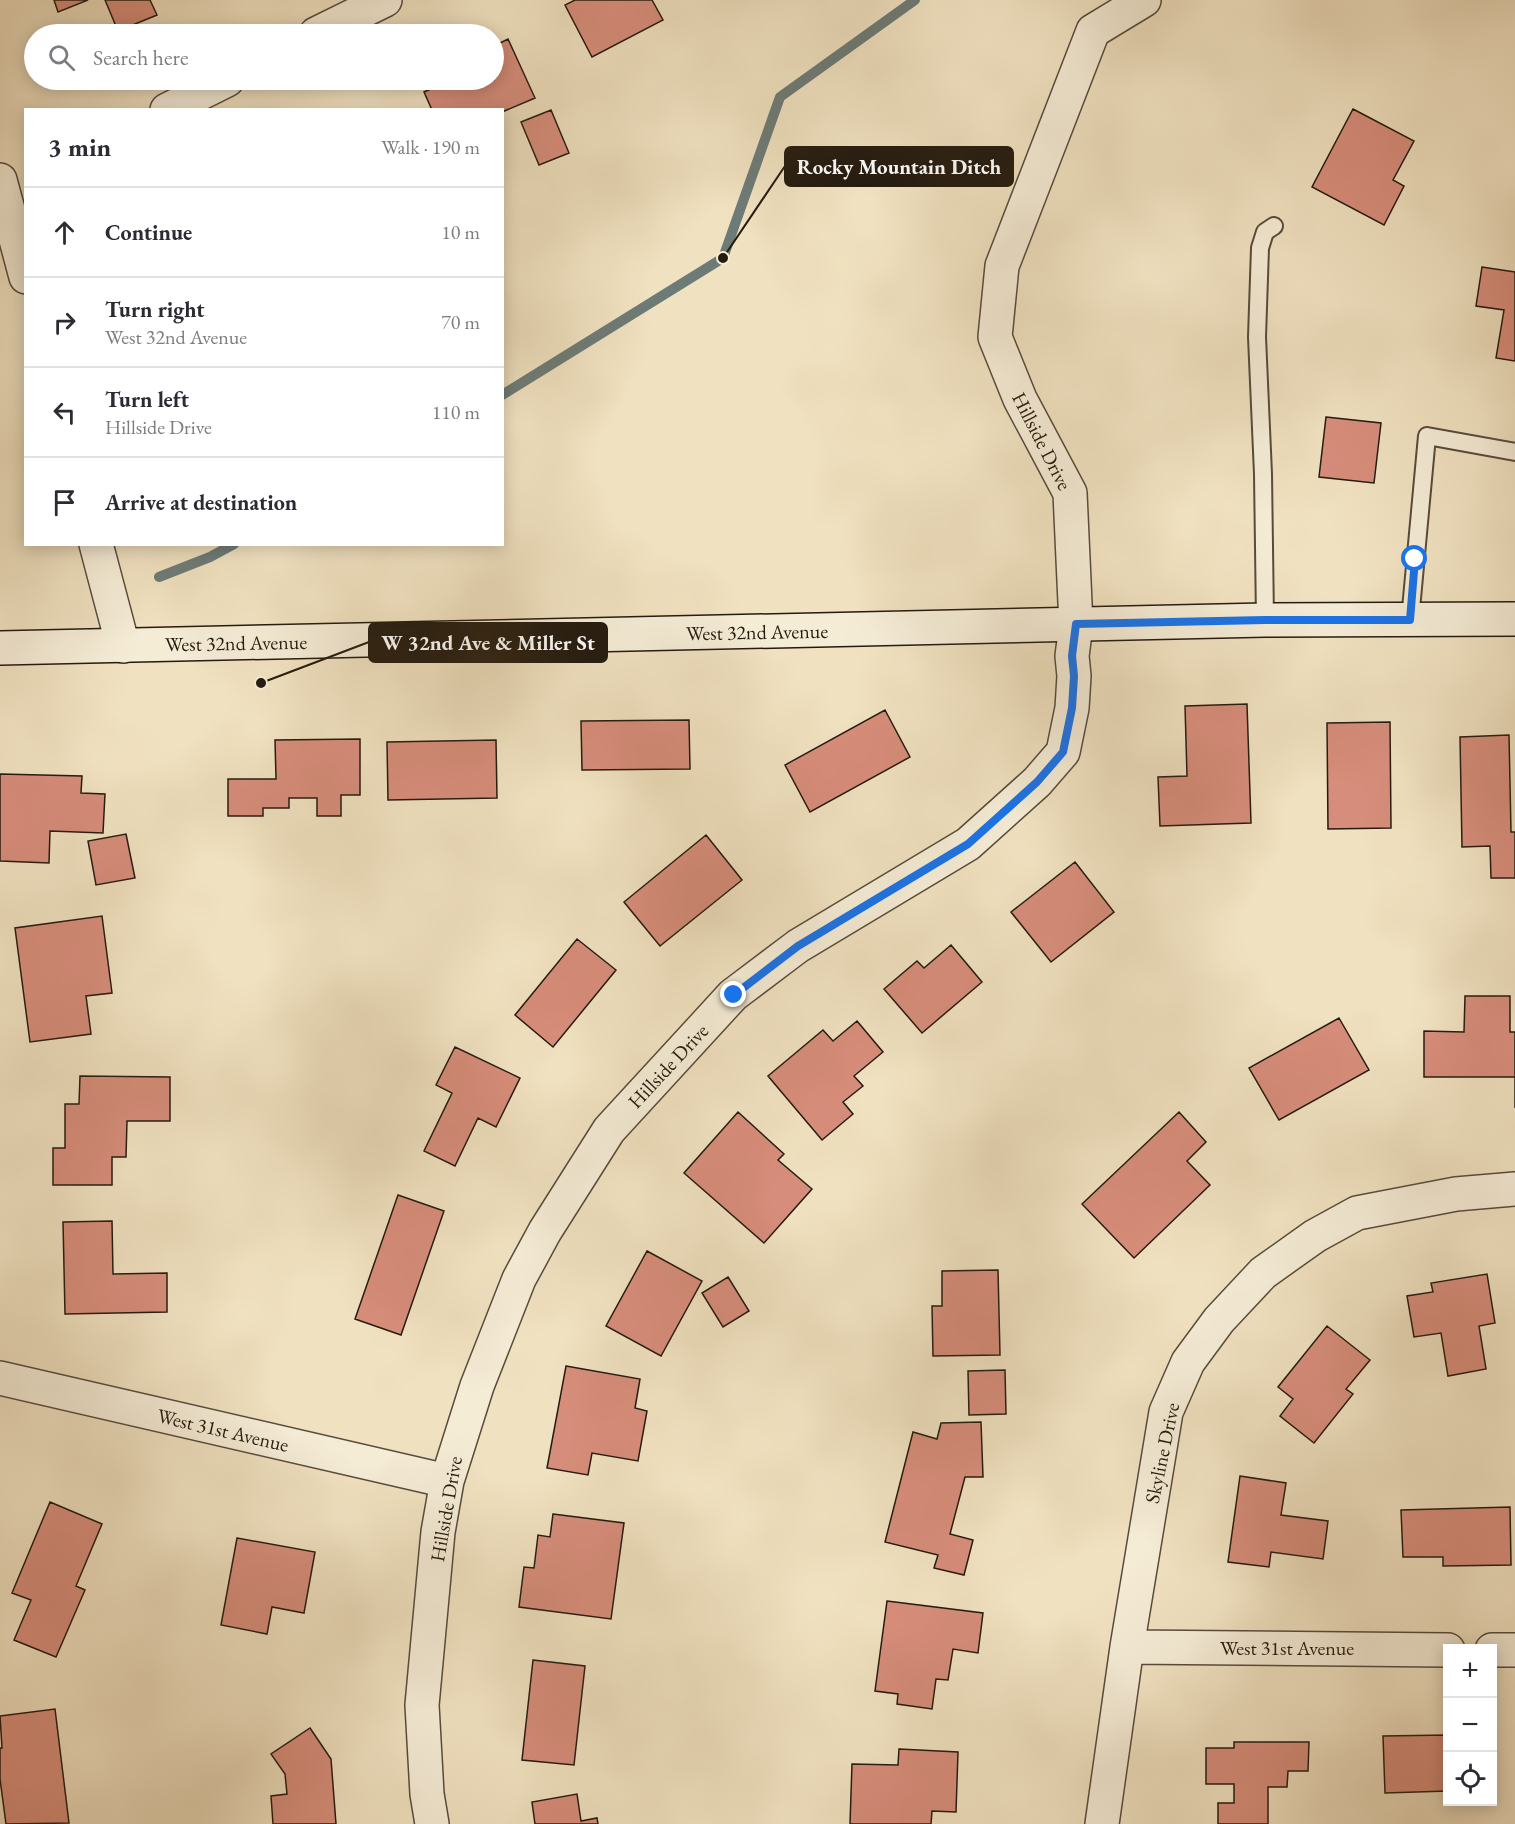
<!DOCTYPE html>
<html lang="en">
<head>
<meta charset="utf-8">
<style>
  :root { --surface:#fff; --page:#f2f2f3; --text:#2b2b33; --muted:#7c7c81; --line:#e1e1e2 }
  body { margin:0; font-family:"EB Garamond",serif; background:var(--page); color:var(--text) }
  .controls { position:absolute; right:18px; bottom:18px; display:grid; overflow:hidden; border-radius:0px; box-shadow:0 3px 15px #0003 }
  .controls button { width:54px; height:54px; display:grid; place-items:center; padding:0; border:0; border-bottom:2px solid var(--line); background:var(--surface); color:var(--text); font:30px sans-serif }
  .stop { position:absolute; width:18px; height:18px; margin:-14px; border:4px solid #1a73e8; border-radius:50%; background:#fff }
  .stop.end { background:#1a73e8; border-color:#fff; box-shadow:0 2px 6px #0008 }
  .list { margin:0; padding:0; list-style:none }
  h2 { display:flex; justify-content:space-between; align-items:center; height:78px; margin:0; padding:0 24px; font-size:26px }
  h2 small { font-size:20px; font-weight:400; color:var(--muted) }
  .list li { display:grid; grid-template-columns:39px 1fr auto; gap:18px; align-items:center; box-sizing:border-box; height:90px; padding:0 24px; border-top:2px solid var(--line) }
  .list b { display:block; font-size:22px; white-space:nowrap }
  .list p { margin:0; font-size:20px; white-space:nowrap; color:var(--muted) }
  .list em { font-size:20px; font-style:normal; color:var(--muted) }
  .icon { flex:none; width:33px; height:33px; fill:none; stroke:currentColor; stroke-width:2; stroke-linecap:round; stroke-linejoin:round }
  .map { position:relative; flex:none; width:1515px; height:1824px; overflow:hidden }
  .search { position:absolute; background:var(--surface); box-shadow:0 3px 15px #0003; left:24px; top:24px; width:480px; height:66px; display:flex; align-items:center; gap:15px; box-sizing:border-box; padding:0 21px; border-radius:33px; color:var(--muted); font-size:22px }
  .panel { position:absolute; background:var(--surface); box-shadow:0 3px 15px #0003; left:24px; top:108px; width:480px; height:438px; border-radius:0px }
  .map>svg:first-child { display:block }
</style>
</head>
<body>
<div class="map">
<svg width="1515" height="1824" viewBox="0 0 1515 1824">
  <rect width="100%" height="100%" fill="#f0e1c0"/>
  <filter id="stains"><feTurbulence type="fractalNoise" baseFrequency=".00333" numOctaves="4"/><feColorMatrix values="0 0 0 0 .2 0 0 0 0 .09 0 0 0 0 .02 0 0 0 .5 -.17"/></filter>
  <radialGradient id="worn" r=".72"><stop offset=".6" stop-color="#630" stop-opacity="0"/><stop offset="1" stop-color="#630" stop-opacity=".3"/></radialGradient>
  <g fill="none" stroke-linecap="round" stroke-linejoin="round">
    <path stroke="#6d7b77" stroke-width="10" d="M 502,395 L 723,258 L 780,97 L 915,0
      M 159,577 L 210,557 L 234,544"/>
  </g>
  <path fill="#d78d7b" stroke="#241b0f" stroke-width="1.5" d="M 54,0 L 88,0 L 58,12 Z
    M 105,0 L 150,0 L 157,15 L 118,31 Z
    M 575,0 L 652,0 L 663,20 L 592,57 L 565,5 Z
    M 508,39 L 535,98 L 502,112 L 502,110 L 432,110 L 424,92 L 451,80 L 494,80 L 494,46 Z
    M 1353,109 L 1414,141 L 1393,180 L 1404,186 L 1384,225 L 1312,187 Z
    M 551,110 L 569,153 L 539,165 L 521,122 Z
    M 1482,267 L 1515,272 L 1515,361 L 1496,358 L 1504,310 L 1476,306 Z
    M 1326,417 L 1381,423 L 1374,483 L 1319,477 Z
    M 1247,704 L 1251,823 L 1160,826 L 1158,777 L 1187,776 L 1185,706 Z
    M 885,710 L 910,757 L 810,812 L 785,765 Z
    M 689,720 L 690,769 L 582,770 L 581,721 Z
    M 1390,722 L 1391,828 L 1328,829 L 1327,723 Z
    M 1509,735 L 1511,832 L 1515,832 L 1515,878 L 1491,878 L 1490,846 L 1462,847 L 1460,737 Z
    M 360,739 L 360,795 L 341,795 L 341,816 L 317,816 L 317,798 L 289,798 L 289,808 L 263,808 L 263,816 L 228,816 L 228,779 L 276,779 L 275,740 Z
    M 496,740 L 497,798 L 388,800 L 387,742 Z
    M 0,774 L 82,776 L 81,793 L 105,794 L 103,833 L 50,831 L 49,863 L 0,861 Z
    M 126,834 L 135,878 L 96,885 L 88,841 Z
    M 706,835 L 742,880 L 660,946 L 624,902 Z
    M 1075,862 L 1114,912 L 1051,962 L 1011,912 Z
    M 102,916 L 112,993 L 86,996 L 91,1034 L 30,1042 L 15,928 Z
    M 577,939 L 616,970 L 553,1047 L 515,1015 Z
    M 951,945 L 982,982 L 922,1033 L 884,989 L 917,961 L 924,968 Z
    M 1465,996 L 1510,996 L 1510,1032 L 1515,1032 L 1515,1108 L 1515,1077 L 1424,1077 L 1424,1031 L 1464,1032 Z
    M 1339,1018 L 1369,1070 L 1279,1120 L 1249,1068 Z
    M 857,1021 L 883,1052 L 854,1076 L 863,1086 L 843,1102 L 853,1114 L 822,1140 L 768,1076 L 823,1030 L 833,1041 Z
    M 455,1047 L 520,1078 L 496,1127 L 478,1118 L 455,1166 L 424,1151 L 452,1093 L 436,1085 Z
    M 80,1076 L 170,1077 L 170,1121 L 127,1121 L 126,1157 L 112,1157 L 112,1185 L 53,1185 L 53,1148 L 65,1148 L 65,1104 L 79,1104 Z
    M 738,1112 L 784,1154 L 778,1160 L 812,1189 L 764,1243 L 684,1173 Z
    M 1179,1112 L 1206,1142 L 1187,1161 L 1210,1185 L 1134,1258 L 1082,1204 Z
    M 398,1195 L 444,1211 L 401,1335 L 355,1319 Z
    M 112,1221 L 113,1274 L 167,1273 L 167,1312 L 65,1314 L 63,1222 Z
    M 647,1251 L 702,1281 L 661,1356 L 606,1326 Z
    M 998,1270 L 1000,1355 L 933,1356 L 932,1306 L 942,1306 L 942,1271 Z
    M 1487,1274 L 1495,1323 L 1479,1326 L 1486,1369 L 1448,1376 L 1441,1333 L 1414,1337 L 1407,1296 L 1433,1292 L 1431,1283 Z
    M 728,1277 L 749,1311 L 723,1327 L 702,1293 Z
    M 1327,1326 L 1370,1360 L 1346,1389 L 1353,1394 L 1314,1443 L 1280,1416 L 1293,1399 L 1278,1387 Z
    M 566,1366 L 640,1379 L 635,1408 L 647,1411 L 638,1461 L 592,1453 L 588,1475 L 547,1468 Z
    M 1005,1370 L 1006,1414 L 969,1415 L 968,1371 Z
    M 981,1422 L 983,1477 L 965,1477 L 950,1534 L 973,1540 L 964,1575 L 934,1568 L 938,1555 L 885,1542 L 913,1432 L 937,1439 L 941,1423 Z
    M 1240,1476 L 1286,1483 L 1281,1515 L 1328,1521 L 1323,1559 L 1271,1552 L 1269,1567 L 1228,1562 Z
    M 50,1502 L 102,1524 L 76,1586 L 85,1590 L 56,1657 L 14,1640 L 31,1600 L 12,1593 Z
    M 1510,1507 L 1511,1565 L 1443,1566 L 1443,1557 L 1403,1557 L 1401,1510 Z
    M 553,1514 L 624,1523 L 611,1619 L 519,1607 L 524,1567 L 534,1568 L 538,1535 L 550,1537 Z
    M 237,1538 L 315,1552 L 304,1613 L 272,1607 L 267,1634 L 221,1625 Z
    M 887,1601 L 983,1613 L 978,1653 L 953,1649 L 948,1680 L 936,1679 L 932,1709 L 897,1704 L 898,1694 L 875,1691 Z
    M 533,1660 L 585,1666 L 574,1765 L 522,1760 Z
    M 55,1709 L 69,1823 L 6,1824 L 0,1779 L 0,1748 L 2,1748 L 0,1716 Z
    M 310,1728 L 331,1759 L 336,1824 L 273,1824 L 271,1796 L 287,1794 L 285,1774 L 271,1754 Z
    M 1448,1735 L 1448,1791 L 1385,1793 L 1383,1736 Z
    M 1234,1742 L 1309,1742 L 1308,1771 L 1288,1771 L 1287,1787 L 1268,1787 L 1268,1824 L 1218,1824 L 1218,1803 L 1234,1803 L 1234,1784 L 1206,1784 L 1206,1748 L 1234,1748 Z
    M 899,1749 L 958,1752 L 956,1812 L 932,1811 L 931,1824 L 850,1824 L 852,1764 L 898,1765 Z
    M 577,1794 L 581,1821 L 597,1818 L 598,1824 L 535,1824 L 532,1802 Z"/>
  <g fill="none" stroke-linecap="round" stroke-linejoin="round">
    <defs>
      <path id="lane" d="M 1265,620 L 1263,474 L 1257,337 L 1260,248 L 1265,232 L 1274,226
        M 1410,620 L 1427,436 L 1515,452"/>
      <path id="street" d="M 316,34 L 385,0
        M 167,110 L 227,80
        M 0,180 L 26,277
        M 96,544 L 123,646
        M 0,1378 L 447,1481
        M 1127,1647 L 1448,1650
        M 1492,1650 L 1515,1650
        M 432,1824 L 427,1794 L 422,1705 L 438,1532 L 447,1481 L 477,1386 L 519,1279 L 545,1231 L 609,1130 L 733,995 L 798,946 L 968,844 L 1037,782 L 1063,752 L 1072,708 L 1074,676 L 1072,656 L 1076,625 L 1070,493 L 1020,399 L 995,337 L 1002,266 L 1093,31 L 1144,0
        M 1102,1824 L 1127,1647 L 1166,1412 L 1188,1362 L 1219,1320 L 1263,1273 L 1315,1236 L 1357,1213 L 1456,1194 L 1515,1189"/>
      <path id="secondary" d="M 0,648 L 1265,620 L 1515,619"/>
    </defs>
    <use href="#lane" stroke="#574c3b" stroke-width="20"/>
    <use href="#street" stroke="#574c3b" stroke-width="36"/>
    <use href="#secondary" stroke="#241b0f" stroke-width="36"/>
    <use href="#lane" stroke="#f5ecd6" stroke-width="16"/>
    <use href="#street" stroke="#f5ecd6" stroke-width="33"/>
    <use href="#secondary" stroke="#f5ecd6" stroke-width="33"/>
  </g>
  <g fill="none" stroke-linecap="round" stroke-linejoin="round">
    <path stroke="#1a73e8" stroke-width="8" d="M 734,995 L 798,946 L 968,844 L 1037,782 L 1063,752 L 1072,708 L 1074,676 L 1072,656 L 1076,624 L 1265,620 L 1410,620 L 1415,559"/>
  </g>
  <g text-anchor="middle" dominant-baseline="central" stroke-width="4.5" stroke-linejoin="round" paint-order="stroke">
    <g font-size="20" fill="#241b0f" stroke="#f5ecd6">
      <text transform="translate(1042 441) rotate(63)">Hillside Drive</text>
      <text transform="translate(757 632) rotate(-1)">West 32nd Avenue</text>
      <text transform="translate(236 643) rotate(-1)">West 32nd Avenue</text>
      <text transform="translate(668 1066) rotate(-47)">Hillside Drive</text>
      <text transform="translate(223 1430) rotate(13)">West 31st Avenue</text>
      <text transform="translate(1162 1453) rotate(-78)">Skyline Drive</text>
      <text transform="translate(446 1509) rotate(-80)">Hillside Drive</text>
      <text x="1287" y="1648">West 31st Avenue</text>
    </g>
  </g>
  <path fill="none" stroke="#241b0f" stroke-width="2" d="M723 258L785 166M261 683L369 642"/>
  <g fill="#241b0f" stroke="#f5ecd6" stroke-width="2">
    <circle cx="723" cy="258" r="6"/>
    <circle cx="261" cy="683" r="6"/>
  </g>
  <g fill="#241b0f" stroke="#241b0f" stroke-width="2">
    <rect x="785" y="147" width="228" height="39" rx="6"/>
    <rect x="369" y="623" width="238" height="39" rx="6"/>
  </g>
  <g font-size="21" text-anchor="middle" font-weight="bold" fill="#fff">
    <text x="899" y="174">Rocky Mountain Ditch</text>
    <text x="488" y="650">W 32nd Ave &amp; Miller St</text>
  </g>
  <rect width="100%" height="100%" filter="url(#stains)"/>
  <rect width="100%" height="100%" fill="url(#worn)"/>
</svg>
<div class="controls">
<button>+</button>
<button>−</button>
<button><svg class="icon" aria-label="locate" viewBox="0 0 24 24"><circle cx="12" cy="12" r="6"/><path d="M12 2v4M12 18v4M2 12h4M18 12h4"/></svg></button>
</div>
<div class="stop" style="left:1415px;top:559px"></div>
<div class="stop end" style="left:734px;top:995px"></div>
<div class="search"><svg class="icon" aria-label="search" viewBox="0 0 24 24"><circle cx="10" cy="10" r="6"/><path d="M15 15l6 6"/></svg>Search here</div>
<section class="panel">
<h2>3 min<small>Walk · 190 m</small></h2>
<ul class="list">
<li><svg class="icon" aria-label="ahead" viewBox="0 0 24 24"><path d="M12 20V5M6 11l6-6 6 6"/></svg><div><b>Continue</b></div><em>10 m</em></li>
<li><svg class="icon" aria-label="right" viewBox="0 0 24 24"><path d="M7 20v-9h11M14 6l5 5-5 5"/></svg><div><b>Turn right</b><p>West 32nd Avenue</p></div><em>70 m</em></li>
<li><svg class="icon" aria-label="left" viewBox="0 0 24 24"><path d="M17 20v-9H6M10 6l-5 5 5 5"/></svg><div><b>Turn left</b><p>Hillside Drive</p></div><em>110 m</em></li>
<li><svg class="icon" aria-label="arrive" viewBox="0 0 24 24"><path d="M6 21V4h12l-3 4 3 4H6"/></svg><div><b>Arrive at destination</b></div></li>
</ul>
</section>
</div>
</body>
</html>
